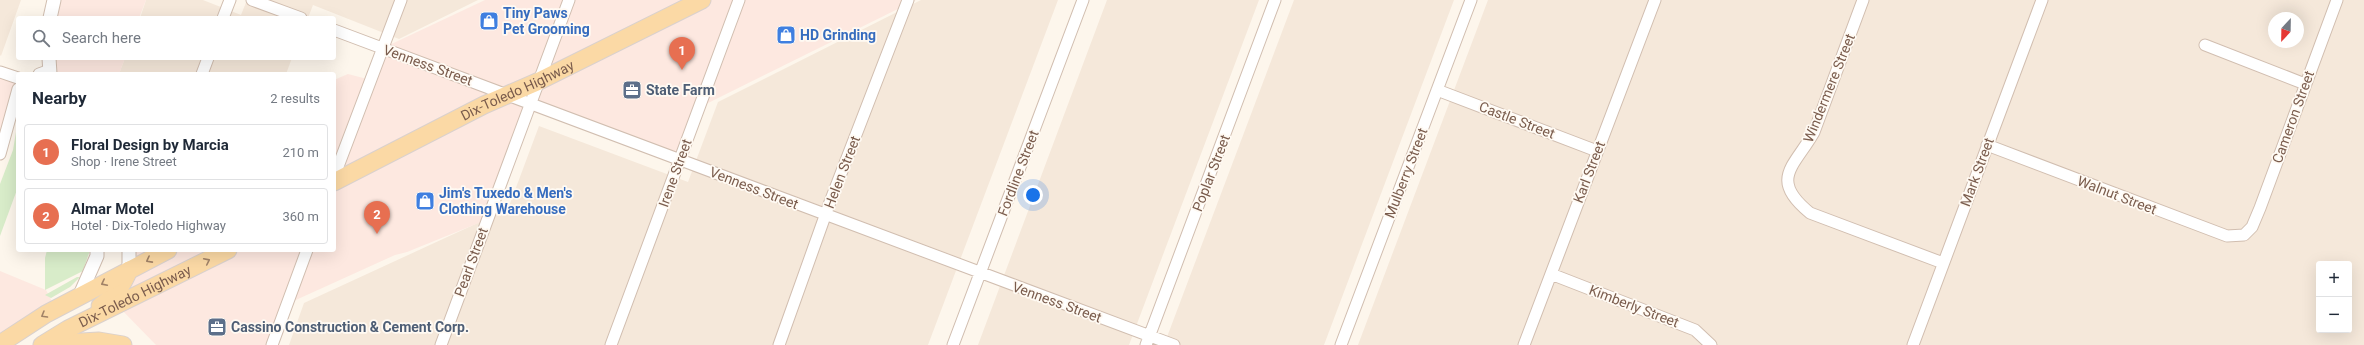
<!DOCTYPE html>
<html lang="en">
<head>
<meta charset="utf-8">
<style>
  :root { --surface:#fff; --page:#f6f6f7; --text:#1f2937; --muted:#747a83; --line:#e0e1e3; --accent:#e76f51 }
  body { margin:0; font-family:Roboto,sans-serif; background:var(--page); color:var(--text) }
  .controls { position:absolute; right:12px; bottom:12px; display:grid; overflow:hidden; border-radius:4px; box-shadow:0 4px 16px #0002 }
  .controls button { width:36px; height:36px; display:grid; place-items:center; padding:0; border:0; border-bottom:1px solid var(--line); background:var(--surface); color:var(--text); font:20px sans-serif }
  .compass { position:absolute; left:2268px; top:12px; width:36px; height:36px; border-radius:50%; background:var(--surface); box-shadow:0 4px 16px #0002; rotate:202deg }
  .you { position:absolute; left:1033px; top:195px; width:14px; height:14px; margin:-10px; border:3px solid #fff; border-radius:50%; background:#1a73e8; box-shadow:0 0 0 6px #1a73e833 }
  .badge { display:grid; place-items:center; width:26px; height:26px; border-radius:50%; background:var(--accent); color:#fff; font-size:13px; font-weight:700 }
  .pin { position:absolute; translate:-50% -33px; filter:drop-shadow(0 1px 2px #0008) }
  .pin::after { content:''; position:absolute; top:21px; width:14px; height:12px; background:inherit; clip-path:polygon(0 0,100% 0,50% 100%) }
  .list { margin:0; padding:0; list-style:none }
  h2 { display:flex; justify-content:space-between; align-items:center; height:52px; margin:0; padding:0 16px; font-size:17px }
  h2 small { font-size:13px; font-weight:400; color:var(--muted) }
  .list li { display:grid; grid-template-columns:26px 1fr auto; gap:12px; align-items:center; box-sizing:border-box; height:56px; margin:0 8px 8px; padding:0 8px; border:1px solid var(--line); border-radius:4px }
  .list b { display:block; font-size:15px; white-space:nowrap }
  .list p { margin:0; font-size:13px; white-space:nowrap; color:var(--muted) }
  .list em { font-size:13px; font-style:normal; color:var(--muted) }
  .icon { flex:none; width:22px; height:22px; fill:none; stroke:currentColor; stroke-width:2; stroke-linecap:round; stroke-linejoin:round }
  .map { position:relative; flex:none; width:2364px; height:345px; overflow:hidden }
  .search { position:absolute; background:var(--surface); box-shadow:0 4px 16px #0002; left:16px; top:16px; width:320px; height:44px; display:flex; align-items:center; gap:10px; box-sizing:border-box; padding:0 14px; border-radius:4px; color:var(--muted); font-size:15px }
  .panel { position:absolute; background:var(--surface); box-shadow:0 4px 16px #0002; left:16px; top:72px; width:320px; height:180px; border-radius:4px }
  .map>svg:first-child { display:block }
</style>
</head>
<body>
<div class="map">
<svg width="2364" height="345" viewBox="0 0 2364 345">
  <rect width="100%" height="100%" fill="#fdf6ec"/>
  <path fill="#f5e8da" fill-rule="evenodd" d="M 0,0 L 21,0 L 1,56 L 0,55 Z
    M 146,0 L 203,0 L 241,15 L 247,0 L 478,0 L 399,39 L 313,5 L 308,18 L 140,18 Z
    M 921,0 L 1058,0 L 928,345 L 289,345 L 304,303 L 508,209 L 539,126 L 688,182 L 718,102 Z
    M 1107,0 L 1259,0 L 1129,345 L 978,345 Z
    M 1294,0 L 1454,0 L 1324,345 L 1164,345 Z
    M 1488,0 L 2364,0 L 2364,345 L 1358,345 ZM 2274,18 L 2298,18 L 2298,42 L 2274,42 ZM 2319,264 L 2349,264 L 2349,330 L 2319,330 Z
    M 125,58 L 292,58 L 286,74 L 119,74 Z"/>
  <path fill="#fde8e0" d="M 54,0 L 146,0 L 139,18 L 50,18 Z
    M 485,0 L 916,0 L 700,107 L 680,160 L 530,102 L 486,220 L 407,252 L 395,255 L 287,304 L 272,345 L 156,345 L 117,305 L 137,250 L 334,250 L 334,80 L 348,74 L 371,80 L 383,48 Z
    M 49,58 L 125,58 L 119,74 L 50,74 Z
    M 0,72 L 18,78 L 18,89 L 0,154 Z
    M 0,271 L 46,290 L 56,309 L 0,344 Z"/>
  <path fill="#d8ecc9" d="M 18,120 L 18,187 L 0,236 L 0,184 L 13,150 Z
    M 47,250 L 90,250 L 83,271 L 45,290 L 45,258 Z
    M 77,277 L 80,277 L 70,287 L 51,298 L 45,295 Z"/>
  <g fill="none" stroke-linecap="round" stroke-linejoin="round">
    <defs>
      <path id="minor" d="M 252,0 L 301,18
        M 1863,0 L 1814,132 C 1795,166 1768,179 1810,213 L 1943,263
        M 223,18 L 230,0
        M 334,30 L 1174,345
        M 2205,45 L 2305,84
        M 0,72 L 18,78
        M 39,74 L 50,70
        M 202,74 L 208,58
        M 1437,90 L 1597,151
        M 1987,145 L 2227,236 L 2244,235 L 2252,227 L 2260,208 L 2337,0
        M 0,154 L 18,89
        M 334,177 L 401,0
        M 1551,274 L 1695,330 L 1711,345
        M 272,345 L 307,250
        M 441,345 L 569,0
        M 611,345 L 739,0
        M 779,345 L 830,202 L 908,0
        M 953,345 L 1083,0
        M 1146,345 L 1275,0
        M 1341,345 L 1471,0
        M 1524,345 L 1655,0
        M 1913,345 L 2042,0"/>
      <path id="tertiary" d="M 50,18 L 54,0
        M 49,58 L 50,74
        M 129,250 L 129,270
        M 79,297 L 97,256 L 97,250"/>
      <g id="primary">
        <path id="s1" d="M 334,182 L 484,105 L 537,82 L 702,0"/>
        <path d="M 100,306 C 115,296 122,287 129,270"/>
        <path d="M 0,344 L 46,314 L 168,250"/>
        <path d="M 46,344 L 99,341 L 123,345"/>
        <path id="s2" d="M 42,345 L 68,329 L 228,250"/>
      </g>
    </defs>
    <use href="#minor" stroke="#d1beb0" stroke-width="13"/>
    <use href="#tertiary" stroke="#d1beb0" stroke-width="15"/>
    <use href="#primary" stroke="#dad1cd" stroke-width="19"/>
    <use href="#minor" stroke="#fff" stroke-width="11"/>
    <use href="#tertiary" stroke="#fff" stroke-width="13"/>
    <use href="#primary" stroke="#fbd9a5" stroke-width="17"/>
  </g>
  <defs><path id="oneway-chevron" d="M-2-3.5L2.5 0L-2 3.5" fill="none" stroke-width="1.6" stroke-linecap="round" stroke-linejoin="round"/></defs>
  <g stroke="#a18267">
    <use href="#oneway-chevron" transform="translate(149 260) rotate(152)"/>
    <use href="#oneway-chevron" transform="translate(207 261) rotate(-26)"/>
    <use href="#oneway-chevron" transform="translate(104 283) rotate(153)"/>
    <use href="#oneway-chevron" transform="translate(44 315) rotate(150)"/>
  </g>
  <defs>
    <symbol id="shop-square" viewBox="-11 -11 22 22"><rect x="-9" y="-9" width="18" height="18" rx="4" fill="#3f7fe0" stroke="#fffaf3"/><path d="M-5-2.5h2.3a2.7 3.5 0 0 1 5.4 0H5L5.5 6h-11ZM-1.5-2.5h3a1.5 2.3 0 0 0-3 0Z" fill="#fff"/></symbol>
    <symbol id="office-square" viewBox="-11 -11 22 22"><rect x="-9" y="-9" width="18" height="18" rx="4" fill="#5c6f8a" stroke="#fffaf3"/><path d="M-6-3h4V-5.5h4V-3h4V5H-6ZM-1-4.5V-3h2v-1.5ZM-6 0V1H6V0Z" fill="#fff"/></symbol>
  </defs>
  <g fill-rule="evenodd">
    <use href="#shop-square" x="478" y="10" width="22" height="22"/>
    <use href="#shop-square" x="775" y="24" width="22" height="22"/>
    <use href="#office-square" x="621" y="79" width="22" height="22"/>
    <use href="#shop-square" x="414" y="190" width="22" height="22"/>
    <use href="#office-square" x="206" y="316" width="22" height="22"/>
  </g>
  <g text-anchor="middle" dominant-baseline="central" stroke-width="3.5" stroke-linejoin="round" paint-order="stroke">
    <g font-size="14" font-weight="bold" fill="#366cbe" stroke="#fffaf3" text-anchor="start">
      <text x="503" y="13">Tiny Paws<tspan x="503" dy="16">Pet Grooming</tspan></text>
      <text x="800" y="35">HD Grinding</text>
      <text x="439" y="193">Jim's Tuxedo &amp; Men's<tspan x="439" dy="16">Clothing Warehouse</tspan></text>
    </g>
    <g font-size="14" fill="#7a5c4d" stroke="#fffaf3">
      <text transform="translate(428 65) rotate(20)">Venness Street</text>
      <text transform="translate(1829 88) rotate(-68)">Windermere Street</text>
      <text stroke="none"><textPath href="#s1" startOffset="205">Dix-Toledo Highway</textPath></text>
      <text transform="translate(2293 117) rotate(-70)">Cameron Street</text>
      <text transform="translate(1517 120) rotate(21)">Castle Street</text>
      <text transform="translate(842 172) rotate(-69)">Helen Street</text>
      <text transform="translate(1589 172) rotate(-69)">Karl Street</text>
      <text transform="translate(1977 172) rotate(-70)">Mark Street</text>
      <text transform="translate(675 173) rotate(-70)">Irene Street</text>
      <text transform="translate(1018 173) rotate(-69)">Fordline Street</text>
      <text transform="translate(1211 173) rotate(-69)">Poplar Street</text>
      <text transform="translate(1406 173) rotate(-69)">Mulberry Street</text>
      <text transform="translate(754 188) rotate(21)">Venness Street</text>
      <text transform="translate(2117 195) rotate(21)">Walnut Street</text>
      <text transform="translate(471 262) rotate(-70)">Pearl Street</text>
      <text stroke="none"><textPath href="#s2" startOffset="105">Dix-Toledo Highway</textPath></text>
      <text transform="translate(1057 302) rotate(20)">Venness Street</text>
      <text transform="translate(1634 306) rotate(21)">Kimberly Street</text>
    </g>
    <g font-size="14" font-weight="bold" fill="#4e5e75" stroke="#fffaf3" text-anchor="start">
      <text x="646" y="90">State Farm</text>
      <text x="231" y="327">Cassino Construction &amp; Cement Corp.</text>
    </g>
  </g>
</svg>
<div class="controls">
<button>+</button>
<button>−</button>
</div>
<svg class="compass" viewBox="-18 -18 36 36"><path d="M0-13l5 13h-10z" fill="#e53935"/><path d="M0 13l5-13h-10z" fill="#747a83"/></svg>
<div class="you"></div>
<div class="pin badge" style="left:682px;top:70px">1</div>
<div class="pin badge" style="left:377px;top:234px">2</div>
<div class="search"><svg class="icon" aria-label="search" viewBox="0 0 24 24"><circle cx="10" cy="10" r="6"/><path d="M15 15l6 6"/></svg>Search here</div>
<section class="panel">
<h2>Nearby<small>2 results</small></h2>
<ul class="list">
<li><span class="badge">1</span><div><b>Floral Design by Marcia</b><p>Shop · Irene Street</p></div><em>210 m</em></li>
<li><span class="badge">2</span><div><b>Almar Motel</b><p>Hotel · Dix-Toledo Highway</p></div><em>360 m</em></li>
</ul>
</section>
</div>
</body>
</html>
